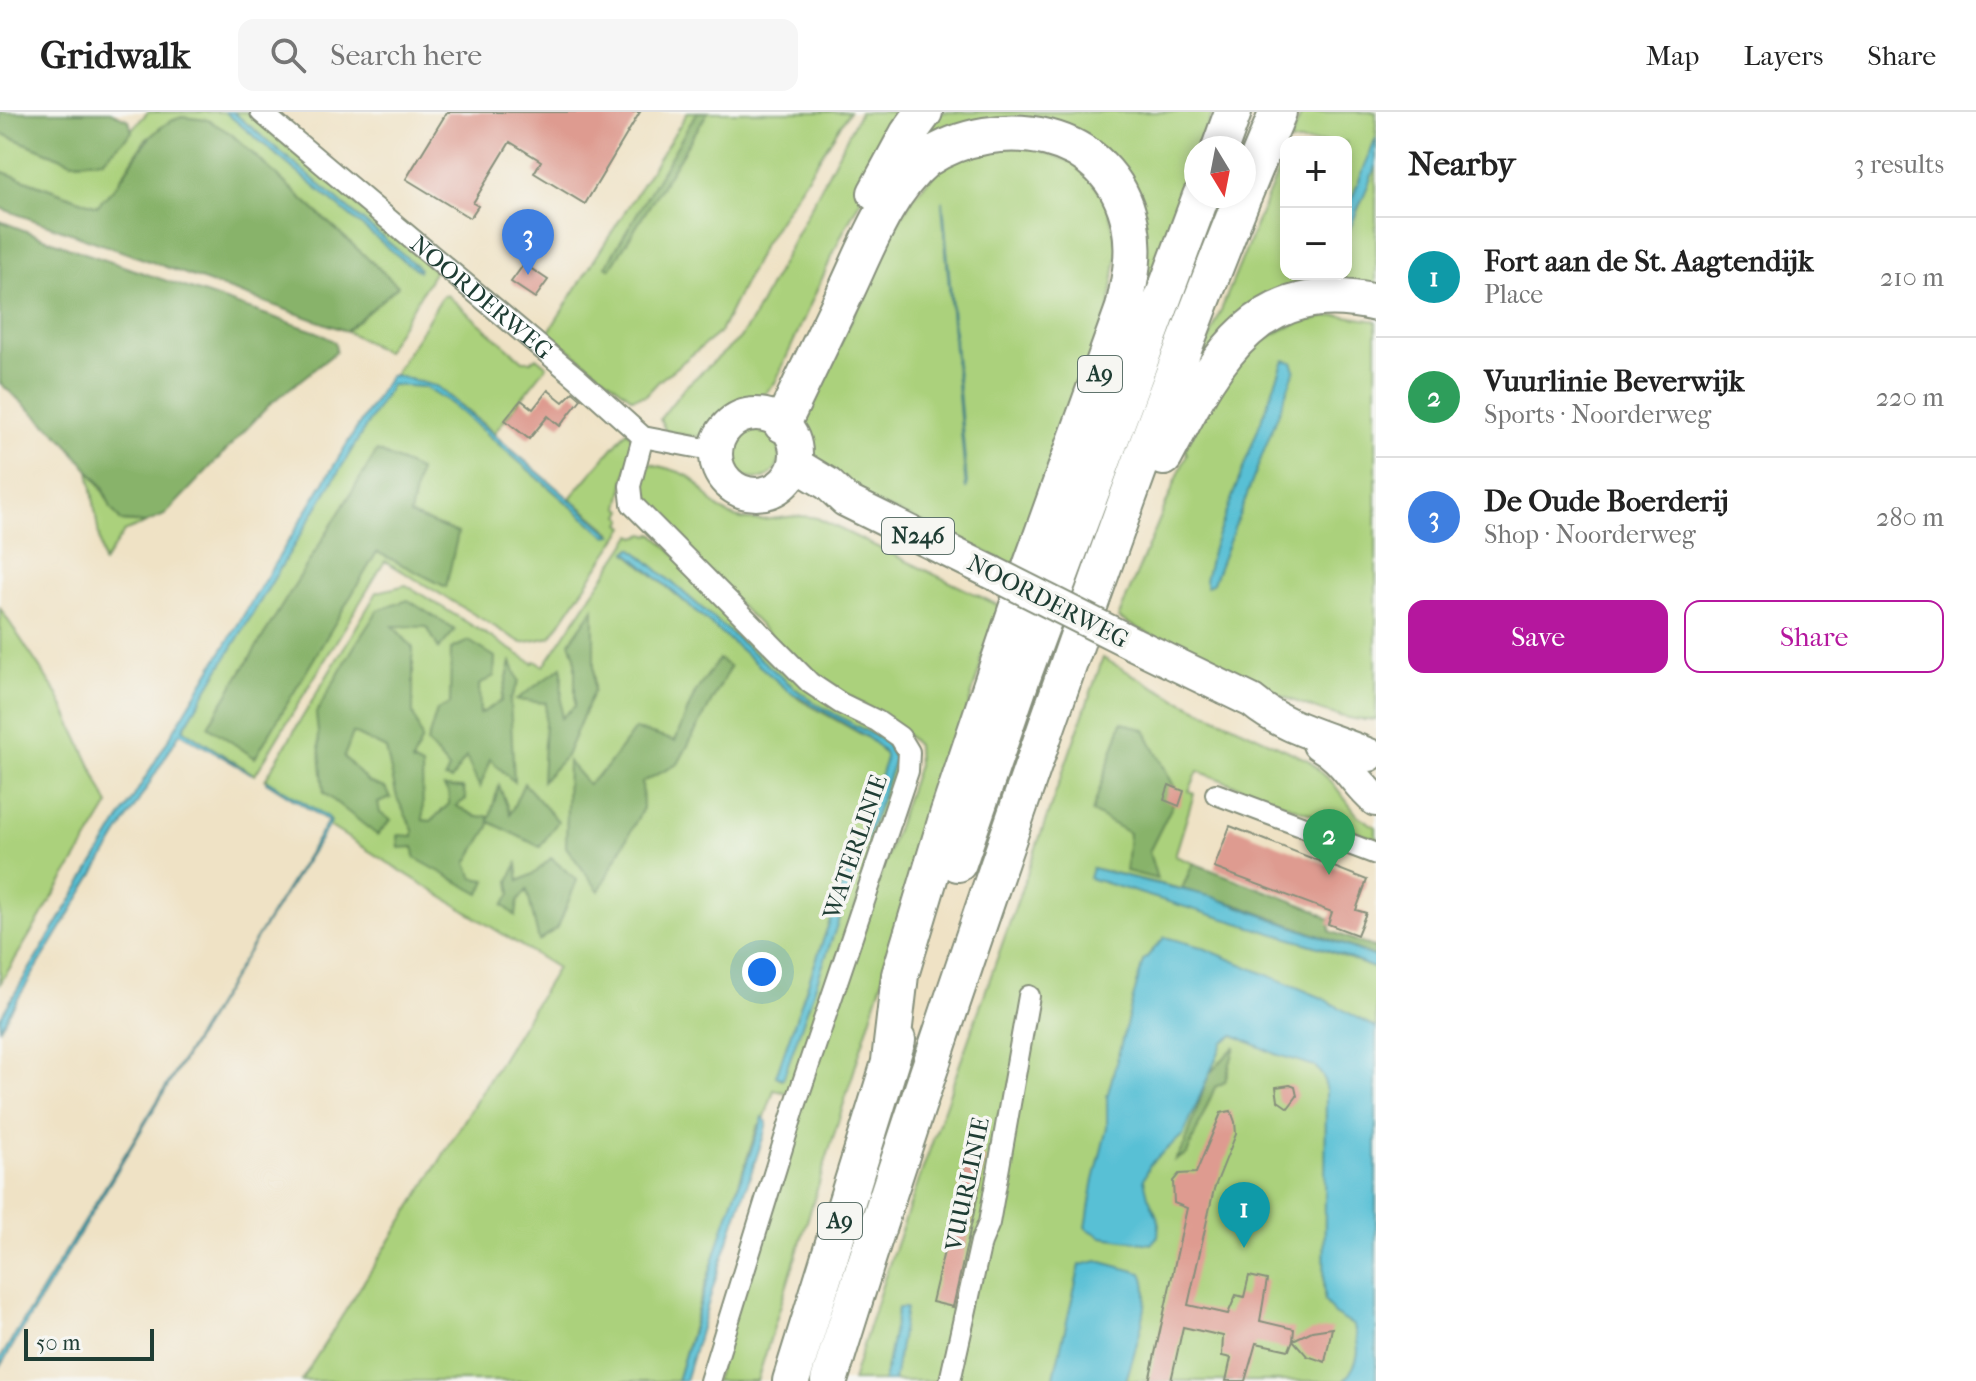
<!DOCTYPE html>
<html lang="en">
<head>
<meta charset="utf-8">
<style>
  :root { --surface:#fff; --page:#f6f6f6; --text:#222; --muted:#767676; --line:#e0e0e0; --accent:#b5179e }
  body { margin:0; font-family:"IM FELL French Canon",serif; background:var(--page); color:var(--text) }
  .controls { position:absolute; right:24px; top:24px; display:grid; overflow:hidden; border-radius:16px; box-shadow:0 4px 12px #0003 }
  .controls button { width:72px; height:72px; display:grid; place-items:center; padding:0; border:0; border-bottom:2px solid var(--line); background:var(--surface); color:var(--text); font:40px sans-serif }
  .compass { position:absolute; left:1184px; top:24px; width:72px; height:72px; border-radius:50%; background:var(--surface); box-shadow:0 4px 12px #0003; rotate:170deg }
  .scale { position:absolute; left:24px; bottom:20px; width:130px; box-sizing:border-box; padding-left:8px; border:4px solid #1f3d34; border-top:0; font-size:22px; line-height:28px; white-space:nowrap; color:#1f3d34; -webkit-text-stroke:6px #f6f6f2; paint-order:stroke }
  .you { position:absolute; left:762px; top:860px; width:28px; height:28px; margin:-20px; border:6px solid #fff; border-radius:50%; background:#1a73e8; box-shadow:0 0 0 12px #1a73e833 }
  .badge { display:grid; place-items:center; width:52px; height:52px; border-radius:50%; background:var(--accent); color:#fff; font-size:26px; font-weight:700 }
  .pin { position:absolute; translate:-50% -66px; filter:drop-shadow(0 2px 4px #0008) }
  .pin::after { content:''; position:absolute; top:42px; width:28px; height:24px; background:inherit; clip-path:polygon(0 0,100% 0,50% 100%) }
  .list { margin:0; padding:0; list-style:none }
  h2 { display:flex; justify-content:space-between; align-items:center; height:104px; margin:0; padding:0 32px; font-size:34px }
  h2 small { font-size:26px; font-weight:400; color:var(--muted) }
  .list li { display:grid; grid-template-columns:52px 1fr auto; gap:24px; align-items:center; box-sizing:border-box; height:120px; padding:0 32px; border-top:2px solid var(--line) }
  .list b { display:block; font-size:30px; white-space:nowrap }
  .list p { margin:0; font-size:26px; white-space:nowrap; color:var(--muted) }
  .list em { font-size:26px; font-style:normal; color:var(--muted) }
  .actions { display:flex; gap:16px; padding:24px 32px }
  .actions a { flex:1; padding:18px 0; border:2px solid var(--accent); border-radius:16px; text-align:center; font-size:28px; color:var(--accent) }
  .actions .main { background:var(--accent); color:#fff }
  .icon { flex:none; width:44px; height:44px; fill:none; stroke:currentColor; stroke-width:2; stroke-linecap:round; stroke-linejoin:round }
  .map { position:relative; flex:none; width:1376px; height:1269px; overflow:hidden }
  header { display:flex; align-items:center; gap:48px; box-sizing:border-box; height:112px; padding:0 40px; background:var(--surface); border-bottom:2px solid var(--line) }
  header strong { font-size:38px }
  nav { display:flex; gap:44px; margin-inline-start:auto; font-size:28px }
  .search { width:560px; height:72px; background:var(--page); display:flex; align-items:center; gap:20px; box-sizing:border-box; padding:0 28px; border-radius:16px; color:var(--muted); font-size:30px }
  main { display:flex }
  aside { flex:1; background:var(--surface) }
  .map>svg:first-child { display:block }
</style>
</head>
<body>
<header>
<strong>Gridwalk</strong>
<div class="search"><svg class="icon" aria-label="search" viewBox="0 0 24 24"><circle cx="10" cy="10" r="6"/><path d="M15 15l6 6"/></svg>Search here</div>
<nav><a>Map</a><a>Layers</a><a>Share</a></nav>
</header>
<main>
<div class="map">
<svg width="1376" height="1269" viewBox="0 0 1376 1269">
  <rect width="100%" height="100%" fill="#f6f6f2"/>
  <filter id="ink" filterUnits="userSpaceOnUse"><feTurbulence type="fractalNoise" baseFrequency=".0125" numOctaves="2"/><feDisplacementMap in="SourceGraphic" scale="16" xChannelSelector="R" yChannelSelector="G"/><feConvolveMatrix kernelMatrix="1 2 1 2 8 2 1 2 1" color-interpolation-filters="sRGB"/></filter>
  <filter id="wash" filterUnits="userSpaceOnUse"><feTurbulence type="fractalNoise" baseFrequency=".006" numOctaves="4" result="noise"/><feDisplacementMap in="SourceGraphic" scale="32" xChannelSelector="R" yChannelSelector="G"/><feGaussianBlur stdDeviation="1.8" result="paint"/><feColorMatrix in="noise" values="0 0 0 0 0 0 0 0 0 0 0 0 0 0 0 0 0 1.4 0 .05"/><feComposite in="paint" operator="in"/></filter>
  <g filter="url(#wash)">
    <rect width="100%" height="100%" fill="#efe2c5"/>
    <path fill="#abd17b" stroke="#658758" stroke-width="2" fill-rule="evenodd" d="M 148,0 L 246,0 L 435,159 L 385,240 L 346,219 L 397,173 L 230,21 L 154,22 L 145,28 L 116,74 L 97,94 L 0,59 L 0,21 L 72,50 L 103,48 Z
      M 688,0 L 849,0 L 762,135 L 720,220 L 659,269 L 646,283 L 632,286 L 548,221 Z
      M 860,0 L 908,0 L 842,122 L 775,271 L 760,287 L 731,300 L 704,323 L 695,325 L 666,320 L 660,307 L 685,275 L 739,227 L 752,208 Z
      M 934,0 L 1213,0 L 1199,36 L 1196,36 L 1196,44 L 1141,194 L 1140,138 L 1069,23 L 909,56 Z
      M 1302,0 L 1376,0 L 1376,184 L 1353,180 L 1196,259 L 1286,40 L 1286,162 L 1346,162 L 1346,30 L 1290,30 Z
      M 1017,30 L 1075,51 L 1106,86 L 1118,138 L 1109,197 L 1014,454 L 935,415 L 874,391 L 807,341 L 802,316 L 887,129 L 914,84 L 937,59 L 961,41 Z
      M 447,183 L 523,249 L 531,249 L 536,245 L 547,254 L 494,321 L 438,275 L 394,263 L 442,185 Z
      M 1339,203 L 1376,209 L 1376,607 C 1335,619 1162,529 1118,506 L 1187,342 L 1185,337 C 1224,263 1249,213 1339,203 Z
      M 402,272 L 424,275 L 448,289 L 599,418 L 612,421 L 570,386 L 628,318 L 634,328 L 619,395 L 623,398 L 620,404 L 624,407 L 621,412 L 625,415 L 551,525 L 522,531 L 385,449 L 255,663 L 183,617 L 387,278 L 391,273 Z
      M732 343a24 24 0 1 1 48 0a24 24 0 1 1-48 0Z
      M 649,351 C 662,356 685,359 695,369 C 707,382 713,396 730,403 C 758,416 788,399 817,406 L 1000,494 L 980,549 L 981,553 L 757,1269 L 715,1269 L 754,1133 L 918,653 L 917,633 C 881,596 830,579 792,544 C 740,497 694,444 645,394 L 638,374 L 644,352 Z
      M 89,358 C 103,375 108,393 121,409 L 146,411 L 124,420 L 103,451 Z
      M 653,421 L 762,528 L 895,627 L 906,656 L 789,981 L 774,978 L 765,1005 L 757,1016 L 699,1192 L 677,1269 L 301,1269 L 425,1073 L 557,856 L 329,714 L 330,707 L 265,668 L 377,480 L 406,473 L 533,551 L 535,549 L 544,554 L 632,423 L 636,425 L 645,422 L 649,424 ZM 632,436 L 793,575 L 813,590 L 885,630 L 895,647 L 782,967 L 776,964 L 885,650 L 885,643 L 873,629 L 800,588 L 627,441 Z
      M 0,496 L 58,583 L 109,693 L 0,872 Z
      M 1103,546 L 1177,587 L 1308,648 L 1332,670 L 1358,704 L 1376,715 L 1376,727 L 1198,659 L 1189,679 L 1194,682 L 1175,744 L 1193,751 L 1182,777 L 1092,756 L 1189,795 L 1325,837 L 1376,857 L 1376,1269 L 852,1269 L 884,1167 Z"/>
    <path fill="#88b36b" stroke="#547850" stroke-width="2" d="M 0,0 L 110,0 L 129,8 L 132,20 L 103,48 L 72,50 L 0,21 Z
      M 697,0 L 708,0 L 610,157 L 606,154 Z
      M 182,5 L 208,8 L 230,21 L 398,174 L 346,219 L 0,96 L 0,59 L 97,94 C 104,87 112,79 118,71 C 137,45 149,14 182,5 Z
      M 0,109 L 73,137 L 317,220 L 335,230 L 336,240 L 270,292 L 165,403 L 146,411 L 121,409 L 111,396 L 103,375 L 63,327 L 0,271 Z
      M 377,339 L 419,358 L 410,403 L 458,421 L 446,475 L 377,440 L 255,646 L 208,614 Z
      M 408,488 L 455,518 L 439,537 L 427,515 L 393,514 L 413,536 L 413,601 L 422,627 L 412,650 L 422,655 L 423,708 L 431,709 L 449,692 L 449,682 L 444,675 L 463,676 L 466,687 L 456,694 L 477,705 L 488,704 L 489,708 L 499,673 L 510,702 L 524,671 L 558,709 L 540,735 L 490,710 L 489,715 L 467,751 L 473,766 L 486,768 L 480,782 L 415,746 L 414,735 L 399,736 L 398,723 L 413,724 L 413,718 L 397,686 L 386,637 L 353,621 L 344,645 L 368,670 L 385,676 L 391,686 L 378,691 L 380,701 L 391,708 L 377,723 L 324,681 L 316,601 L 354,535 L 378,498 Z
      M 594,496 L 594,578 L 566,644 L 542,669 L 546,591 L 516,588 L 562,555 L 561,606 L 575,594 L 575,545 L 570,530 Z
      M 469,529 L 495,545 L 494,564 L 479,573 L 480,602 L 501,589 L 511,550 L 519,570 L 510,588 L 514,670 L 490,647 L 480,676 L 466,645 L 451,668 L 445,666 L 449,657 L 427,631 L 437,598 L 450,592 L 451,537 Z
      M 719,547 L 730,555 L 678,652 L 642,670 L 643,696 L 599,779 L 566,735 L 568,649 L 588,672 L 606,656 L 635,617 L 675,629 L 695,581 Z
      M 1122,610 L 1145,618 L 1178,682 L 1149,740 L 1157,767 L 1126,759 L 1129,721 L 1092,700 Z
      M 551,746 L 577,768 L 558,815 L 539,829 L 527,778 L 518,789 L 516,804 L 503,793 L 511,782 L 509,769 L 517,752 L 519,769 L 535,761 Z
      M 1193,751 L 1308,795 L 1331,808 L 1330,819 L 1376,836 L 1376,845 L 1235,792 L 1182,777 Z
      M 1235,934 L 1225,970 L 1215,975 L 1187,1042 L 1175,1048 L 1185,1032 L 1209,962 Z"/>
    <path fill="#58c0d5" stroke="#3c7e84" stroke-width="2" d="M 225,0 L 233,0 L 419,156 L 419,159 L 404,149 Z
      M 1376,26 L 1376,54 L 1346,126 L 1346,101 Z
      M 943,90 L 967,374 L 966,377 L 942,91 Z
      M 1284,248 L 1292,250 L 1295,258 L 1213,471 L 1207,475 L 1205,468 L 1213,436 Z
      M 394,263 L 438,275 L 612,423 L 607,424 L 599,418 L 448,289 L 424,275 L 391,273 L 183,617 L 252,662 L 180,621 L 0,916 L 0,906 L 350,327 L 390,264 Z
      M 632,436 L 793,575 L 813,590 L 885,630 L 895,647 L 783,967 L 776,964 L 885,650 L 885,643 C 873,621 809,595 784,575 L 627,440 Z
      M 267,668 L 328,705 L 331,710 L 251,835 L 0,1255 L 0,1247 L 328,709 L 266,670 Z
      M 1092,756 L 1213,785 L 1376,845 L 1376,857 L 1325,837 L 1089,766 Z
      M 1165,825 L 1201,835 L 1320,885 L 1376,916 L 1376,1269 L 1344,1269 C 1361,1248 1360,1238 1354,1214 L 1334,1202 L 1324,1188 L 1326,976 L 1323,965 L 1315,954 L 1275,942 L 1234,923 L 1223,930 L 1184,1022 L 1150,1052 L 1144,1067 L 1148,1084 L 1159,1109 L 1158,1124 L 1151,1132 L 1102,1125 L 1086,1116 L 1093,1072 L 1107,1016 L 1107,985 L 1143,849 Z
      M 763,1005 L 767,1010 L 764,1023 L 718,1159 L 685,1269 L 677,1269 L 724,1114 Z
      M 1098,1149 L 1142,1161 C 1155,1184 1133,1243 1126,1269 L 1053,1269 L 1080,1153 Z
      M 898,1196 L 906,1196 L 894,1269 L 884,1269 Z"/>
    <g id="blocks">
      <path fill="#de9b90" d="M 447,0 L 640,0 L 585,92 L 534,61 L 541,49 L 510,30 L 473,91 L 478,94 L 470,106 L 406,67 Z
        M 524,152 L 548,168 L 535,186 L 511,170 Z
        M 548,278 L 563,290 L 573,280 L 581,287 L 560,314 L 548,304 L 529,327 L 505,308 L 521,288 L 533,297 Z
        M 1169,673 L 1184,679 L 1179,694 L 1164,688 Z
        M 1230,714 L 1367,768 L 1356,798 L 1366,801 L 1357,823 L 1328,812 L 1332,800 L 1214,756 Z
        M 1290,973 L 1295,975 L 1297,984 L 1288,996 L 1278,989 L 1276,975 Z
        M 1231,999 L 1235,1010 L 1236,1022 L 1214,1077 L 1188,1193 L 1228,1202 L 1236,1183 L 1244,1185 L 1249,1164 L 1267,1168 L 1260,1209 L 1294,1217 L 1293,1228 L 1312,1219 L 1332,1216 L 1325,1250 L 1307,1244 L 1293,1228 L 1289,1238 L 1256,1231 L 1245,1269 L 1226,1269 L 1231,1246 L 1222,1244 L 1223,1224 L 1183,1215 L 1171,1269 L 1149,1269 L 1187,1096 L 1174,1091 L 1173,1069 L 1179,1062 L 1196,1061 L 1221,1001 Z
        M 967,1042 L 986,1046 L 953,1195 L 932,1190 Z"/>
    </g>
  </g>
  <g filter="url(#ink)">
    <use href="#blocks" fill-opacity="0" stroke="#87907c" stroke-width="2"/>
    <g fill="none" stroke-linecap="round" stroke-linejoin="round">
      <defs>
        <g id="street">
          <path id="s1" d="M 261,0 L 576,265 L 643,325 L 716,339"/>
          <path d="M 643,325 L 630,374 L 632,392 L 810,571 L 840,591 L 877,609 L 900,625 L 909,640 L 908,659 L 795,994 L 710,1269"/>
          <path d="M 1216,682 L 1376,742"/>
          <path d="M 950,1269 L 981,1130 L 989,1111 L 1029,884"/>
        </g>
        <path id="primary" d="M716 342a40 40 0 1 1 80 0a40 40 0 1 1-80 0Z
          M 795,352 L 828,372 L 845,388 L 991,460
          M 1132,531 L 1252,589 C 1285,617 1330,626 1369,643
          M 1319,632 C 1344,645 1355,671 1376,688"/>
        <path id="highway" d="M 1220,36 L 1233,0
          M 876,81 L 908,22 L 924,0
          M 1244,82 L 1278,0
          M 782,312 C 804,266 826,221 848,175 C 868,132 888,79 926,47 C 998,0 1111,16 1130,112 C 1136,141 1130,168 1124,196 L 1032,452 L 948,703 L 900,863 L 890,949
          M 1164,345 C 1212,255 1252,162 1376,191
          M 958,751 L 1022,565 L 1201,84
          M 791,1269 L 897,928
          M 829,1269 C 888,1076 953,885 1019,694 C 1090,489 1162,285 1243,84"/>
      </defs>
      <use href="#street" stroke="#87907c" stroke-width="24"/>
      <use href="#primary" stroke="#87907c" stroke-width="36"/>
      <use href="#highway" stroke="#87907c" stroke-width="40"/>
      <use href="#street" stroke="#fff" stroke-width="20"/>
      <use href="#primary" stroke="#fff" stroke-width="32"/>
      <use href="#highway" stroke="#fff" stroke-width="36"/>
      <defs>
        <path id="primary-bridge" d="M 991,460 L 1132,531"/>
      </defs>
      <use href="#primary-bridge" stroke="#87907c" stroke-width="36" stroke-linecap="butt"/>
      <use href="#primary-bridge" stroke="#fff" stroke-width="32"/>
    </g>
  </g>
  <g text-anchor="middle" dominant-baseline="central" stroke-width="7" stroke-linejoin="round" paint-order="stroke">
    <g fill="#f6f6f2" stroke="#60746d" stroke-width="2">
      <rect x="1078" y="244" width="44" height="36" rx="6"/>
      <rect x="882" y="406" width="72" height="36" rx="6"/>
      <rect x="818" y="1091" width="44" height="36" rx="6"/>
    </g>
    <g font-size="22" font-weight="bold" fill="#1f3d34">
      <text x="1100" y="262">A9</text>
      <text x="918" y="424">N246</text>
      <text x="840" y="1109">A9</text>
    </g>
    <g font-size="24" fill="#1f3d34" stroke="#f6f6f2">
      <text stroke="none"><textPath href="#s1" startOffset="288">NOORDERWEG</textPath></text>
      <text transform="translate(1048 489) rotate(27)">NOORDERWEG</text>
      <text transform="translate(855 735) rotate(-71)">WATERLINIE</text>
      <text transform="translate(967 1072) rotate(-78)">VUURLINIE</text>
    </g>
  </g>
</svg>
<div class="controls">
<button>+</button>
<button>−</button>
</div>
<svg class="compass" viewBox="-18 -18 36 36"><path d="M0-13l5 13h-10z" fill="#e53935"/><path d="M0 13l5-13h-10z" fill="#767676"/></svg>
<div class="scale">50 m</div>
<div class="you"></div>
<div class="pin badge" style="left:1244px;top:1136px;background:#0f9aa8">1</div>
<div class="pin badge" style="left:1329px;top:763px;background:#2e9e5b">2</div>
<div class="pin badge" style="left:528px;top:163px;background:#3f7fe0">3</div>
</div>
<aside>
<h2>Nearby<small>3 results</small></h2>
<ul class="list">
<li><span class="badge" style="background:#0f9aa8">1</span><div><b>Fort aan de St. Aagtendijk</b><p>Place</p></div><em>210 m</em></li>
<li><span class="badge" style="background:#2e9e5b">2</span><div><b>Vuurlinie Beverwijk</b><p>Sports · Noorderweg</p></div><em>220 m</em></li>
<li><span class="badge" style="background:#3f7fe0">3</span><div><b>De Oude Boerderij</b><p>Shop · Noorderweg</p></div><em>280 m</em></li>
</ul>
<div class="actions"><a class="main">Save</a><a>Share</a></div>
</aside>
</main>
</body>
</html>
